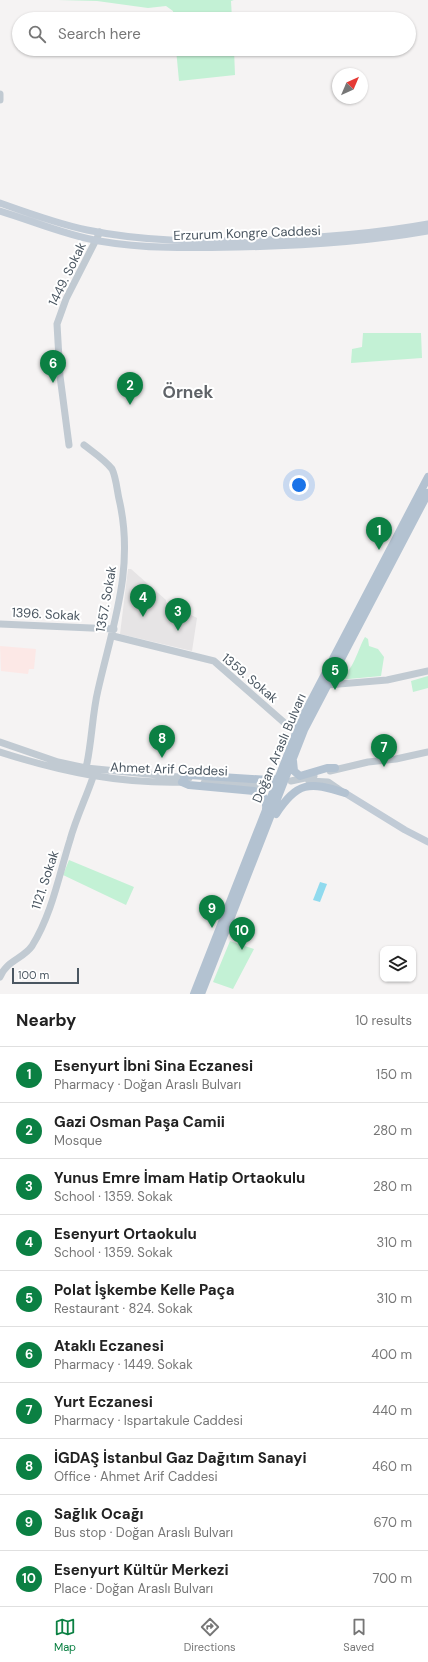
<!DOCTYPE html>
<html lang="en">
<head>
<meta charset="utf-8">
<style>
  :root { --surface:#fff; --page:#f6f6f6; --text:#222; --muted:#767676; --line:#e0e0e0; --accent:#0b8043 }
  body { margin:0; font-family:"DM Sans",sans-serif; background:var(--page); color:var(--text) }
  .controls { position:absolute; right:12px; bottom:12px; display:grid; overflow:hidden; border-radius:8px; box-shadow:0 1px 3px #0004 }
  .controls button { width:36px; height:36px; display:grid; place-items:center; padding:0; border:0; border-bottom:1px solid var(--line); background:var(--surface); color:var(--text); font:20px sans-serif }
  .compass { position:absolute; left:332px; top:68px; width:36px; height:36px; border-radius:50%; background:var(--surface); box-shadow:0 1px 3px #0004; rotate:44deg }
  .scale { position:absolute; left:12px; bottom:10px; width:67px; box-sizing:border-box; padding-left:4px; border:2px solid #4a5661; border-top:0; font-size:11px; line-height:14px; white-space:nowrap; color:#4a5661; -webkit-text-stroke:3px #fff; paint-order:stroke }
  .you { position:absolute; left:299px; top:485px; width:14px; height:14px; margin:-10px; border:3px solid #fff; border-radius:50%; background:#1a73e8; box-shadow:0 0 0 6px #1a73e833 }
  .badge { display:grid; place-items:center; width:26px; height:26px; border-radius:50%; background:var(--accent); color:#fff; font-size:13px; font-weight:700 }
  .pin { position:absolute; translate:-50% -33px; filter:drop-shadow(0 1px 2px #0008) }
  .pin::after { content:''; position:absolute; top:21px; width:14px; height:12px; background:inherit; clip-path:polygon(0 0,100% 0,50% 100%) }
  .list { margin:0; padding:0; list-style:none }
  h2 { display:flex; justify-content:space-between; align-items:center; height:52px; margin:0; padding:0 16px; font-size:17px }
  h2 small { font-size:13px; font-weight:400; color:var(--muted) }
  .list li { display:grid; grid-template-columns:26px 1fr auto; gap:12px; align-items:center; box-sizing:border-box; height:56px; padding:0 16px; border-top:1px solid var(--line) }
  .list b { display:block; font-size:15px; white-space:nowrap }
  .list p { margin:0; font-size:13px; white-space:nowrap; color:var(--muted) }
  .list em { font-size:13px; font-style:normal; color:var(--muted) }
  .icon { flex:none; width:22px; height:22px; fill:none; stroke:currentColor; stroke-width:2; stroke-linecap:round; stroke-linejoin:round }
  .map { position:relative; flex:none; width:428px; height:994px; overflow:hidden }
  .search { position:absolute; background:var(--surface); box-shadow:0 1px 3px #0004; left:12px; right:12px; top:12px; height:44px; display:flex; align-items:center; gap:10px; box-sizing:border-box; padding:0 14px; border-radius:22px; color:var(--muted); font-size:15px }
  .sheet { height:612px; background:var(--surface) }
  nav { display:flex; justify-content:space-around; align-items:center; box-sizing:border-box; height:56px; border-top:1px solid var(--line); background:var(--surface); font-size:11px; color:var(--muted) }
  nav a { display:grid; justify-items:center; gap:2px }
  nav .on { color:var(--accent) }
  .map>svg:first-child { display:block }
</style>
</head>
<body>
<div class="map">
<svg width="428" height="994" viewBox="0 0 428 994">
  <rect width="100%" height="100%" fill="#f5f3f3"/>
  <path fill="#e6e4e5" d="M 128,569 L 131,569 L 166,600 L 166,602 L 197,618 L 192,651 L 120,634 Z"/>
  <path fill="#fce8e6" d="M 0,646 L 36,649 L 34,669 L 29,669 L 28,674 L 1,671 Z"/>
  <path fill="#c3f1d5" d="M 58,0 L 234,0 L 231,1 L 232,19 L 174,19 L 173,11 L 166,6 L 148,8 L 97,1 Z
    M 176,49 L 234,49 L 235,75 L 179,81 Z
    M 363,333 L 421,333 L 422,358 L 351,363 L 352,349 L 362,347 Z
    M 365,637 L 368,639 L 369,646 L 378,649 L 384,657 L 381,676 L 338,680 L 339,677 C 353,674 358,648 365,637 Z
    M 428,676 L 428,688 L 413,692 L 411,681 Z
    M 69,860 L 134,887 L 126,905 L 63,875 Z
    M 230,941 L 254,949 L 233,989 L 213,982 Z"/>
  <path fill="#90daee" d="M 320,882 L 327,884 L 320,902 L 313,900 Z"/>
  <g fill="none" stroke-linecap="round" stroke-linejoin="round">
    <path stroke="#c1cad2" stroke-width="7" d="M 0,94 L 0,100
      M 69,445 L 60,376 L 57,324 L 66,299 L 100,232
      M 84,445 C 93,452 105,460 112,469 C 116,477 117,490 119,499 C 135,567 113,624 98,690 C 92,715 92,742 86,768
      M 0,624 L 114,629
      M 113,636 L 214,661 L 296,733
      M 327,685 L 387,680 L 428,671
      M 0,742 L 58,762 L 86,768 L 189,778
      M 0,752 C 62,772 121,784 186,782
      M 330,771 L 368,762 L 396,759 L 428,752
      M 291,781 L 314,776
      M 309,781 L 328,782 L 341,791
      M 204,783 L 269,785
      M 0,977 C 7,960 23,959 32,946 C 52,914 59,875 70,840 C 76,818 86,798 93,777"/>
    <path stroke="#c1cbd6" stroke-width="7" d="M 0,203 C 28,213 58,224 87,230 C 145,242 203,242 262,240 C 318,238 373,234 428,224
      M 0,211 C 33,221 65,235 99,241 C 145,249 191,248 238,247 C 301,246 365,242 428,231
      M 345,793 L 405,830 L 428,842"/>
    <path stroke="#b3c2d1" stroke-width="8" d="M 293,761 L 294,771 L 300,776 L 327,768 L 335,768
      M 184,777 L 189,775 L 269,780 L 279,778
      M 182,782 L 189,785 L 254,791 C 263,794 267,800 266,809
      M 276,814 C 297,782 309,781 345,793
      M 194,994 L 302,718 L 428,477
      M 201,994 L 304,730 L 428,493"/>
  </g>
  <g text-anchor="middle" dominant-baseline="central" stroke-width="4" stroke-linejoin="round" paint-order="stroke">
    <g font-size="13" fill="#4a5661" stroke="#fff">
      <text transform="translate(247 233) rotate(-2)">Erzurum Kongre Caddesi</text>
      <text transform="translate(67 274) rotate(-64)">1449. Sokak</text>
      <text transform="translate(106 599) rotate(-80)">1357. Sokak</text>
      <text transform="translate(46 614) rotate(3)">1396. Sokak</text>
      <text transform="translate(250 678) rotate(40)">1359. Sokak</text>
      <text transform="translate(279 748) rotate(-67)">Doğan Araslı Bulvarı</text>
      <text transform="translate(169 769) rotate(2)">Ahmet Arif Caddesi</text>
      <text transform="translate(45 880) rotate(-72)">1121. Sokak</text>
    </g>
    <g font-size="17" font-weight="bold" fill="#5f6368" stroke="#fff">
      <text x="188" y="392">Örnek</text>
    </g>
  </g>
</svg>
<div class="controls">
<button><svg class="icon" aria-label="layers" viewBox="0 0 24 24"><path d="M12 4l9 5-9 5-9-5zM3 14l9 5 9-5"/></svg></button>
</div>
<svg class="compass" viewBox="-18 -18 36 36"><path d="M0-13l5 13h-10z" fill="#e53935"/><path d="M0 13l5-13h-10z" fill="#767676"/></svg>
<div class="scale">100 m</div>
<div class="you"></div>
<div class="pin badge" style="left:379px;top:550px">1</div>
<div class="pin badge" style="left:130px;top:405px">2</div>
<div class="pin badge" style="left:178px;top:631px">3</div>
<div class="pin badge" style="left:143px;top:617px">4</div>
<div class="pin badge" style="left:335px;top:690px">5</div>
<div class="pin badge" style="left:53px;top:383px">6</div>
<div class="pin badge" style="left:384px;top:767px">7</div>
<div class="pin badge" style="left:162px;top:758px">8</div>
<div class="pin badge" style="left:212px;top:928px">9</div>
<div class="pin badge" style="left:242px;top:950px">10</div>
<div class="search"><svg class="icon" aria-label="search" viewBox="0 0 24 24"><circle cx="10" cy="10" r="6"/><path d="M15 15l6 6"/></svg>Search here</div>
</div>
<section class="sheet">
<h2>Nearby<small>10 results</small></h2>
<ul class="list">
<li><span class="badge">1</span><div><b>Esenyurt İbni Sina Eczanesi</b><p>Pharmacy · Doğan Araslı Bulvarı</p></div><em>150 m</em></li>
<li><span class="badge">2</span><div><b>Gazi Osman Paşa Camii</b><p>Mosque</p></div><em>280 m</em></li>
<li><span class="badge">3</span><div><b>Yunus Emre İmam Hatip Ortaokulu</b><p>School · 1359. Sokak</p></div><em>280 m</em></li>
<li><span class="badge">4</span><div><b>Esenyurt Ortaokulu</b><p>School · 1359. Sokak</p></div><em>310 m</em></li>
<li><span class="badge">5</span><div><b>Polat İşkembe Kelle Paça</b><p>Restaurant · 824. Sokak</p></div><em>310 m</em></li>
<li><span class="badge">6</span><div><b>Ataklı Eczanesi</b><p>Pharmacy · 1449. Sokak</p></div><em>400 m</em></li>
<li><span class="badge">7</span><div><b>Yurt Eczanesi</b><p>Pharmacy · Ispartakule Caddesi</p></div><em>440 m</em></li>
<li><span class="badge">8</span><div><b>İGDAŞ İstanbul Gaz Dağıtım Sanayi</b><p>Office · Ahmet Arif Caddesi</p></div><em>460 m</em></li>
<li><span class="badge">9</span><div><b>Sağlık Ocağı</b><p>Bus stop · Doğan Araslı Bulvarı</p></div><em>670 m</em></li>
<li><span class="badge">10</span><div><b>Esenyurt Kültür Merkezi</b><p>Place · Doğan Araslı Bulvarı</p></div><em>700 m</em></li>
</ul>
</section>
<nav>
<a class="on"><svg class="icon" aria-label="map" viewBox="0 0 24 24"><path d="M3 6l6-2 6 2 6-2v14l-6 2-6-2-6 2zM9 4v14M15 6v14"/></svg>Map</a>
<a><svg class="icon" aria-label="directions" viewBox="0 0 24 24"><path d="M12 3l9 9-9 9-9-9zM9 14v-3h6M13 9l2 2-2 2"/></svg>Directions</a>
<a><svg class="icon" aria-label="saved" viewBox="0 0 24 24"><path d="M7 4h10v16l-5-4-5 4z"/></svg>Saved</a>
</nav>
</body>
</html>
